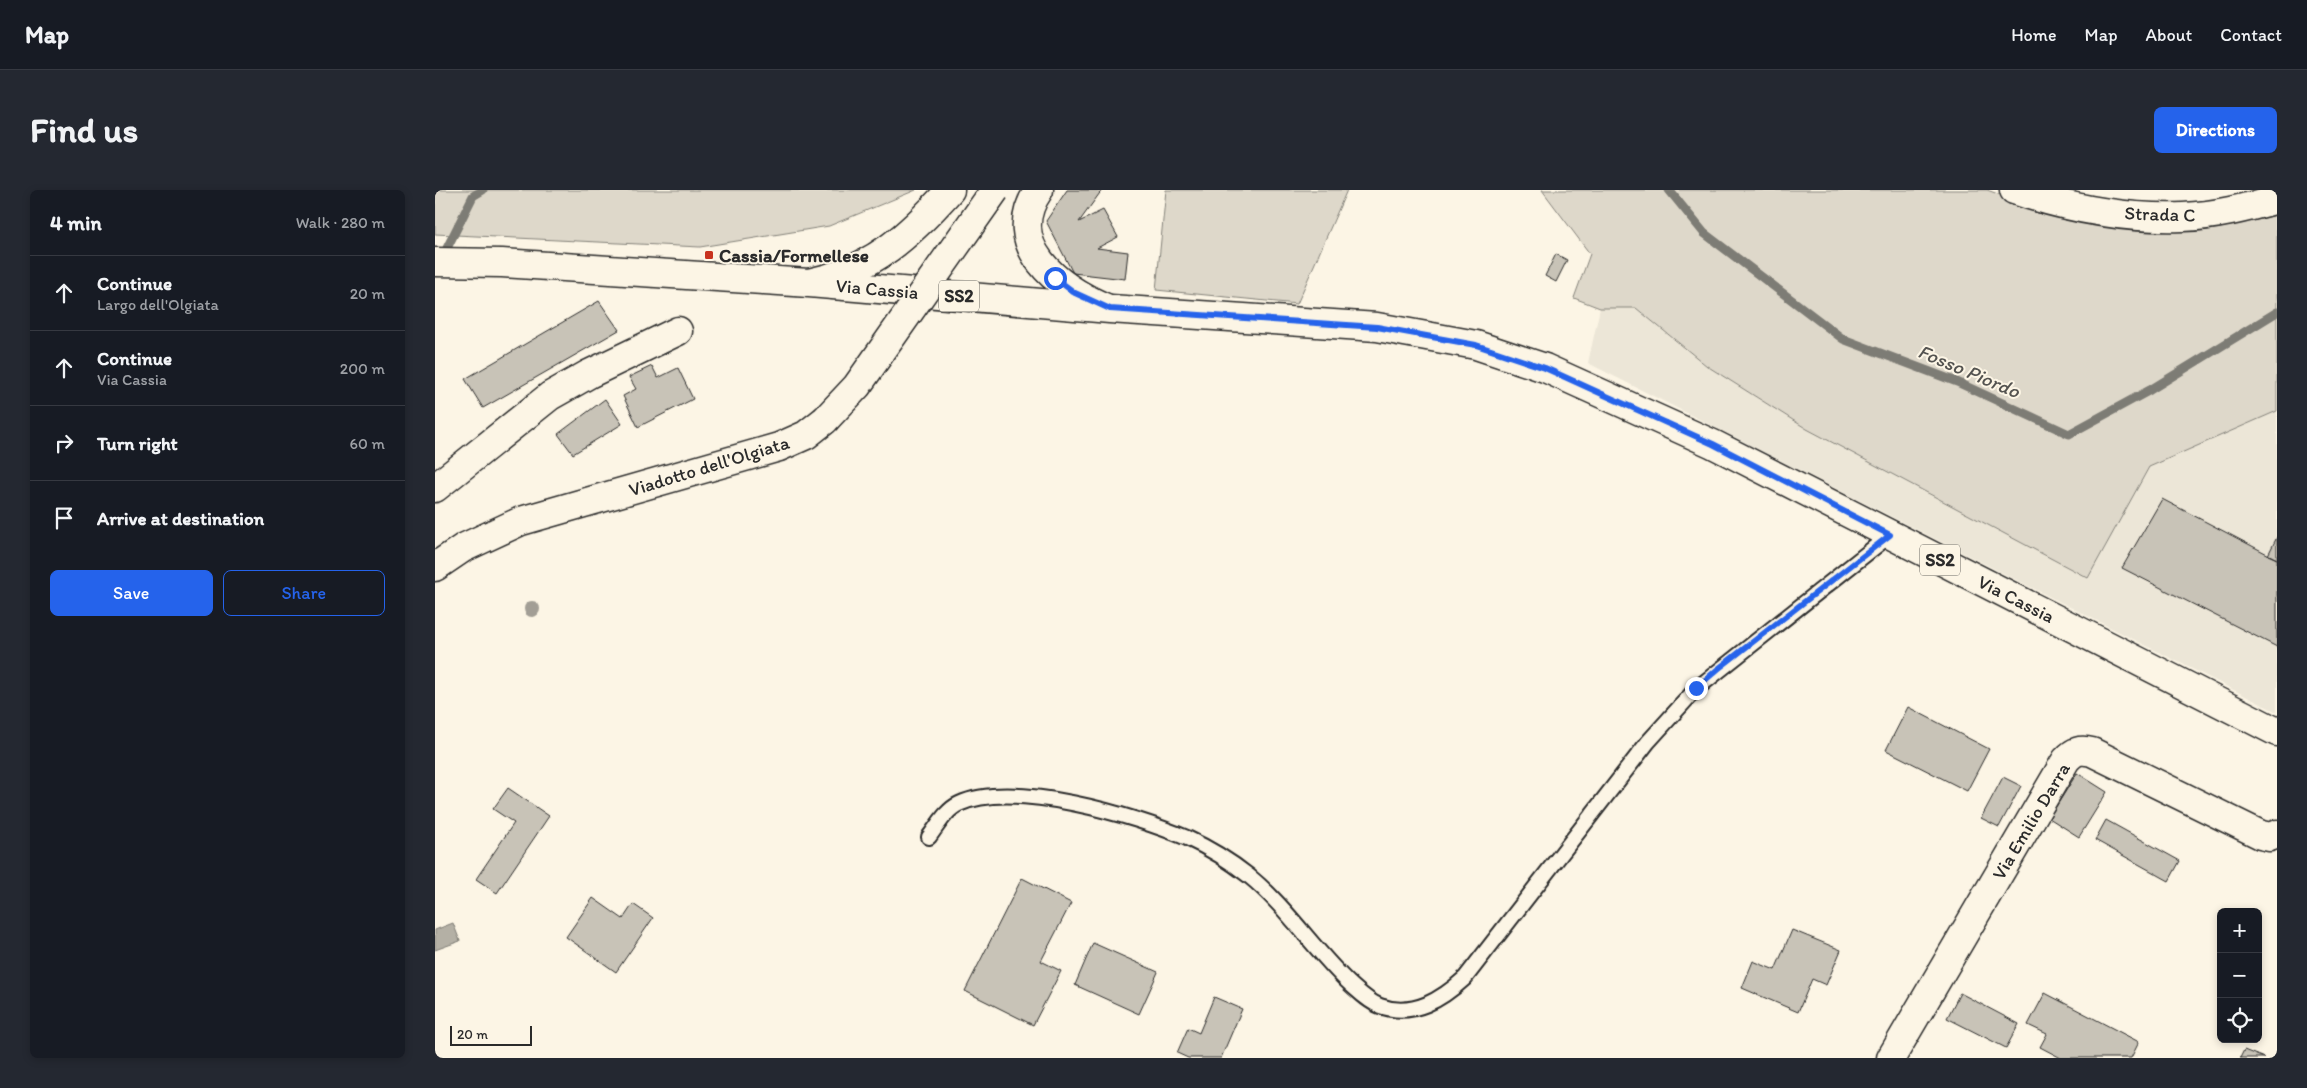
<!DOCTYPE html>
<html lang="en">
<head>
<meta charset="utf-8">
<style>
  :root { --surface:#171b24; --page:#242831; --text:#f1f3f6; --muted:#9ea1a6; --line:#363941; --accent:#2563eb }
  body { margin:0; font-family:Itim,sans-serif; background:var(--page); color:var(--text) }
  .controls { position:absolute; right:15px; bottom:15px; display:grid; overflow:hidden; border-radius:8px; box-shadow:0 2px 8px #0003 }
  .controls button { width:45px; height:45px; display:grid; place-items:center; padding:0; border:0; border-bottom:1px solid var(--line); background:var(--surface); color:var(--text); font:25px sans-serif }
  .scale { position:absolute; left:15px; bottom:12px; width:82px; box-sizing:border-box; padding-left:5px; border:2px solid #2b2b2b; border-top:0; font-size:14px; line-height:18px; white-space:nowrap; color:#2b2b2b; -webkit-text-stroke:4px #fcf5e5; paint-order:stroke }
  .stop { position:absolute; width:15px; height:15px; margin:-11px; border:4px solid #2563eb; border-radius:50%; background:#fff }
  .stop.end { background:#2563eb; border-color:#fff; box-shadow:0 1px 5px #0008 }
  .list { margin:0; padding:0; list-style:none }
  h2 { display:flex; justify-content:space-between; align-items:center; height:65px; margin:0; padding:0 20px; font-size:21px }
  h2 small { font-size:16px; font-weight:400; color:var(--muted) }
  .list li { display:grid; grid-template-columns:32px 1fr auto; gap:15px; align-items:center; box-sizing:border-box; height:75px; padding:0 20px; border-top:1px solid var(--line) }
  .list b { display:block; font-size:19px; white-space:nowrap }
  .list p { margin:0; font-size:16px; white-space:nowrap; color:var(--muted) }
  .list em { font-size:16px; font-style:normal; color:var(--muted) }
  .actions { display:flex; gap:10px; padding:15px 20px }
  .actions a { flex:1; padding:11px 0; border:1px solid var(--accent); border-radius:8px; text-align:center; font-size:18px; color:var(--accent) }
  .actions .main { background:var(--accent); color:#fff }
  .icon { flex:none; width:28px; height:28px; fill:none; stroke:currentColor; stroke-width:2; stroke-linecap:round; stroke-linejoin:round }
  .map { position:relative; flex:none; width:1842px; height:868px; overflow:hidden; border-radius:8px }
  header { display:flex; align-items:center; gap:30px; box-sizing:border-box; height:70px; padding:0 25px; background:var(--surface); border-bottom:1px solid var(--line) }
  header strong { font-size:24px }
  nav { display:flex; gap:28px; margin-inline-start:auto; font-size:18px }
  .intro { display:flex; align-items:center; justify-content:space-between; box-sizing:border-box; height:120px; padding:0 30px }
  h1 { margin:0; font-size:35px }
  .button { padding:12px 22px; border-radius:8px; background:var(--accent); color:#fff; font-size:18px; font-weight:700 }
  main { display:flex; gap:30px; padding:0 30px }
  aside { flex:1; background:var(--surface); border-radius:8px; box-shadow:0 2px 8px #0003 }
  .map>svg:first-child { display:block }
</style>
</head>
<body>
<header>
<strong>Map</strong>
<nav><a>Home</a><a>Map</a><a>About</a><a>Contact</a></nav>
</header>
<div class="intro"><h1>Find us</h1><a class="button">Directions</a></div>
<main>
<aside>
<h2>4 min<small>Walk · 280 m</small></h2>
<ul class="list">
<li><svg class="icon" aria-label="ahead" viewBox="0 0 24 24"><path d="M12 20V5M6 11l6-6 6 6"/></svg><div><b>Continue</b><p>Largo dell'Olgiata</p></div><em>20 m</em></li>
<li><svg class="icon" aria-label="ahead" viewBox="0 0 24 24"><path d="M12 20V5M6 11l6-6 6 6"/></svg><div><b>Continue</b><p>Via Cassia</p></div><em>200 m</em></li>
<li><svg class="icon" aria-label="right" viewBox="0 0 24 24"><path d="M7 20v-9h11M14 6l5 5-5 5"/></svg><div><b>Turn right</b></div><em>60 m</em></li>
<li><svg class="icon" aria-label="arrive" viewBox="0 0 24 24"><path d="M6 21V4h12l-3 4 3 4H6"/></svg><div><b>Arrive at destination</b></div></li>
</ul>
<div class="actions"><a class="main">Save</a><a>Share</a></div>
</aside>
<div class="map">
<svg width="1842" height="868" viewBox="0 0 1842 868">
  <rect width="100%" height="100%" fill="#fcf5e5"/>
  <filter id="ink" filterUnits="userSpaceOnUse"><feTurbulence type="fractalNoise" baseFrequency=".02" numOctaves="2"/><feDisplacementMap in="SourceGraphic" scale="10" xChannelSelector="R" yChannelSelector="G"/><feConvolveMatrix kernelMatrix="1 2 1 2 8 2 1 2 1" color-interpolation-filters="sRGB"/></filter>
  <g filter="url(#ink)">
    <path fill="#ece6d7" d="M 1165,118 L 1201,118 L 1272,176 L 1372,239 L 1653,388 L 1714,277 L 1842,221 L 1842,522 L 1153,173 Z"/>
    <path fill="#ded8ca" stroke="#84827a" d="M 0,0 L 481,0 L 394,36 L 265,57 L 0,44 Z
      M 731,0 L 912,0 L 862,114 L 721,100 Z
      M 1107,0 L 1552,0 L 1607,20 L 1785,38 L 1842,25 L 1842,221 L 1714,277 L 1653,388 L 1372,239 L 1272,176 L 1201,118 L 1165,118 L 1139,108 L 1155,64 Z"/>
    <path fill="#b4b0a5" stroke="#7d7b74" d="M 18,733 L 25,751 L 0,760 L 0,740 Z"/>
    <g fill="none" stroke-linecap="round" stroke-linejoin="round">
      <path stroke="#7d7b74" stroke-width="9" d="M 1234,0 L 1269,43 L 1408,149 L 1522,192 L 1634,244 L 1715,200 L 1842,122
        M 7,68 L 38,6 L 48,0"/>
    </g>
    <path fill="#c8c3b7" stroke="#2b2b2b" d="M 632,0 L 667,0 L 644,32 L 668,20 L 683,47 L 662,58 L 693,62 L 690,89 L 638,83 L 611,31 Z
      M 1121,64 L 1132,70 L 1121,92 L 1110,86 Z
      M 164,111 L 184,140 L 48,218 L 30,189 Z
      M 217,176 L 223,188 L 243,178 L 258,209 L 203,237 L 188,206 L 201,199 L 194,187 Z
      M 170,209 L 187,234 L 138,264 L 123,244 Z
      M 1727,309 L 1842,369 L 1842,457 L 1687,378 Z
      M 1842,347 L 1842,369 L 1833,365 Z
      M 1473,517 L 1554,559 L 1532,601 L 1451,560 Z
      M 1642,583 L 1672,602 L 1644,647 L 1614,628 Z
      M 1568,587 L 1586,596 L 1564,637 L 1546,628 Z
      M 73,598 L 114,626 L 62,703 L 41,689 L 79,633 L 58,619 Z
      M 1671,630 L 1745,671 L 1734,691 L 1660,650 Z
      M 587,688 L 636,713 L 606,771 L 626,781 L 598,835 L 530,801 Z
      M 158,708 L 188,729 L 198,714 L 218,728 L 181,782 L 131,747 Z
      M 1357,740 L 1406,760 L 1391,795 L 1377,789 L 1363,822 L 1307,798 L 1318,771 L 1340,780 Z
      M 658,753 L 723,782 L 704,824 L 640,795 Z
      M 1525,803 L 1584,834 L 1571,858 L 1512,828 Z
      M 1610,803 L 1704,852 L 1696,868 L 1626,868 L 1605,857 L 1612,844 L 1593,835 Z
      M 779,807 L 807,819 L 786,868 L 753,868 L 742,863 L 753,838 L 764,843 Z
      M 1809,860 L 1829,868 L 1805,868 Z"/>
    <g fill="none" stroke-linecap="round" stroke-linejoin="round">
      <defs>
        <path id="service" d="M 494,647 C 503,635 511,620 524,614 C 578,589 700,626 752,648 C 774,658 795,671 814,686 C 852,717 879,760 915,794 C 924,802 934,812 945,816 C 978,828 1007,809 1030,788 L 1213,552 L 1261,499 L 1455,345"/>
        <path id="minor" d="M 604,0 C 566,55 624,98 671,118
          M 1579,0 C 1632,18 1692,29 1748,27 C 1780,26 1811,18 1842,9
          M 378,92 C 438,79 475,45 515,0
          M 0,298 L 115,206 L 154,184 L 243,141
          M 0,377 L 28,358 L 86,331 L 344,257 L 371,245 L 390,230
          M 1456,868 L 1631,570 C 1639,561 1645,559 1657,562 L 1826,645 L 1835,647 L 1842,644"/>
        <path id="primary" d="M 0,72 L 67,73 L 374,93 L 675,119 L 942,137 L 1041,155 L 1110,178 L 1278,254 L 1842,542"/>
      </defs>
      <use href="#service" stroke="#2b2b2b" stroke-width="18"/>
      <use href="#minor" stroke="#2b2b2b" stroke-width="31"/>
      <use href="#primary" stroke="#2b2b2b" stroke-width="31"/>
      <use href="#service" stroke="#fcf5e5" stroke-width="14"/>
      <use href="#minor" stroke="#fcf5e5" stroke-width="28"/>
      <use href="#primary" stroke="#fcf5e5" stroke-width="28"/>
      <defs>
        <path id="minor-bridge" d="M 390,230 L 422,196 L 560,0"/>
      </defs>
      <use href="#minor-bridge" stroke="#2b2b2b" stroke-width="31" stroke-linecap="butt"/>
      <use href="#minor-bridge" stroke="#fcf5e5" stroke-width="28"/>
    </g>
    <circle fill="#a29e95" cx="97" cy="419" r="8"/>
  </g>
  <g fill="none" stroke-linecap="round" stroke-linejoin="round" filter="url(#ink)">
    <path stroke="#2563eb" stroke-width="6" d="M 620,88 L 640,103 L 675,119 L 942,137 L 1041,155 L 1110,178 L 1165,203 L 1278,254 L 1455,345 L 1283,479 L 1261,498"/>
  </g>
  <rect fill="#c8321e" stroke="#fcf5e5" stroke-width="2" x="269" y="60" width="10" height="10" rx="2.5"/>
  <g text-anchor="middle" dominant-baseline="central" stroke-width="4" stroke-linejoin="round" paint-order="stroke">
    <g fill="#fcf5e5" stroke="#6a6863" stroke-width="1">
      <rect x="504" y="90.5" width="40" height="31" rx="4"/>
      <rect x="1485" y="354.5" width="40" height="31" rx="4"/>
    </g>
    <g font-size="18" font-weight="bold" fill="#2b2b2b">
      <text x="524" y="106">SS2</text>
      <text x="1505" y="370">SS2</text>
    </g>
    <g font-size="19" fill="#2b2b2b" stroke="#fcf5e5">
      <text transform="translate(1725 24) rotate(2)">Strada C</text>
      <text transform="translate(442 99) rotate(5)">Via Cassia</text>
      <text transform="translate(274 276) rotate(-17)">Viadotto dell'Olgiata</text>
      <text transform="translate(1581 409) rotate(27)">Via Cassia</text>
      <text transform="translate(1596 631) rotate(-59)">Via Emilio Darra</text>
    </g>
    <g font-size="19" font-weight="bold" fill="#2b2b2b" stroke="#fcf5e5" text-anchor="start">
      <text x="284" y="65">Cassia/Formellese</text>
    </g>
    <g font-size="20" font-style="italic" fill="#545350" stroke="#fcf5e5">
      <text transform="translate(1534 181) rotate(23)">Fosso Piordo</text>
    </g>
  </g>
</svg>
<div class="controls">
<button>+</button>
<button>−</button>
<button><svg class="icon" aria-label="locate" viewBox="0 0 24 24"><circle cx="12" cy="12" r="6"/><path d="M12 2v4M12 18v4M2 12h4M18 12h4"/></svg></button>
</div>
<div class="scale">20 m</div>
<div class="stop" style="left:620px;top:88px"></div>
<div class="stop end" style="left:1261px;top:498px"></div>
</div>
</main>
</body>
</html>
